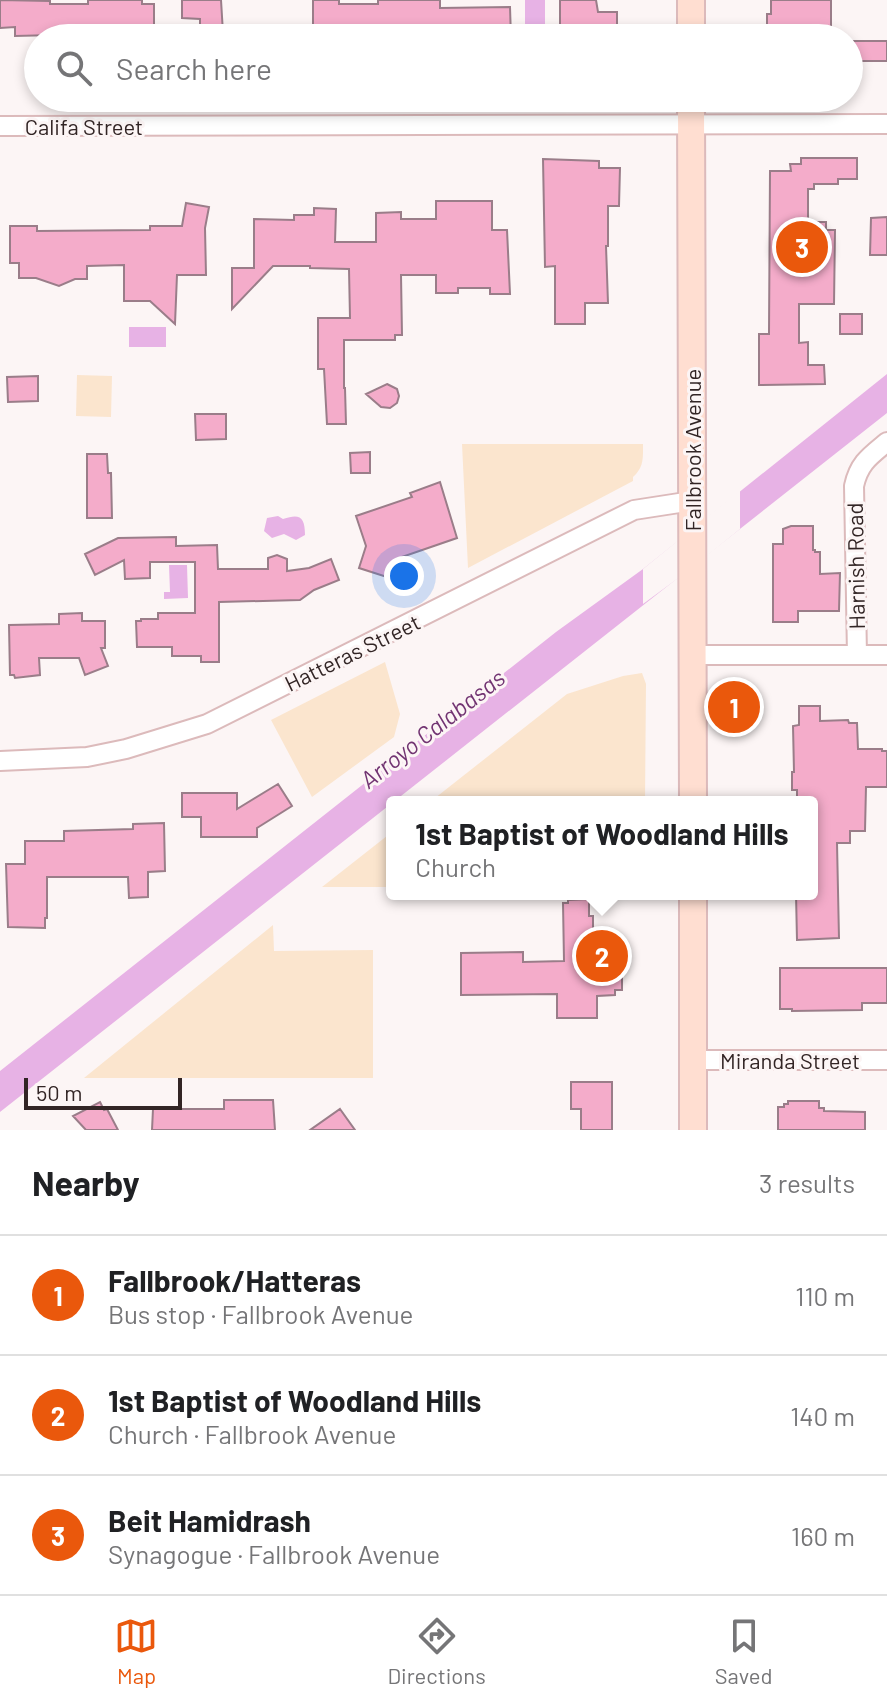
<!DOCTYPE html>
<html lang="en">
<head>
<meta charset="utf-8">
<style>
  :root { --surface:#fff; --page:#f2f2f2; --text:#202124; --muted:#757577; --line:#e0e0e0; --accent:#ea580c }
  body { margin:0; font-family:Barlow,sans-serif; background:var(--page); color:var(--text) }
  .scale { position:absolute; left:24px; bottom:20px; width:158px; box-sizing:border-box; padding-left:8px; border:4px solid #322525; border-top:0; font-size:22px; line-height:28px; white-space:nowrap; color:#322525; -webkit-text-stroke:6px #fcf5f5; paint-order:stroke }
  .you { position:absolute; left:404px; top:576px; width:28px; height:28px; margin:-20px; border:6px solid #fff; border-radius:50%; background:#1a73e8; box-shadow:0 0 0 12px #1a73e833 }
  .badge { display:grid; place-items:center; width:52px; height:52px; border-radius:50%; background:var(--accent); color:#fff; font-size:26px; font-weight:700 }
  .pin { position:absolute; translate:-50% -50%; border:4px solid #fff; box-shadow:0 2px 8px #0006 }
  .popup { position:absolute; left:386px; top:796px; width:432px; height:104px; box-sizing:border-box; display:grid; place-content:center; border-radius:8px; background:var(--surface); filter:drop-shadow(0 2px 6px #0005); font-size:26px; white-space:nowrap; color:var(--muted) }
  .popup b { font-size:30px; color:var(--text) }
  .popup::after { content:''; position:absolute; left:50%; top:100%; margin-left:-16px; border:16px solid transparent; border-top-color:var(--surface) }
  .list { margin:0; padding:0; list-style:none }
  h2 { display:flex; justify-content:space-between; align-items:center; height:104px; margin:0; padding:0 32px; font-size:34px }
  h2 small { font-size:26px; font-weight:400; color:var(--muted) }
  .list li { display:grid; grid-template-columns:52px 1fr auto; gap:24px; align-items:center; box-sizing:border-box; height:120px; padding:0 32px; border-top:2px solid var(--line) }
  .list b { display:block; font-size:30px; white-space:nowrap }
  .list p { margin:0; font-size:26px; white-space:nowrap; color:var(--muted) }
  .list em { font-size:26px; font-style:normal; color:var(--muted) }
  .icon { flex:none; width:44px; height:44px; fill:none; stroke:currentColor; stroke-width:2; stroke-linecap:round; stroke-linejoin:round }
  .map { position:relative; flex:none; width:887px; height:1130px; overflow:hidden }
  .search { position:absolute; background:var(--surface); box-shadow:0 4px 12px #0003; left:24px; right:24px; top:24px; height:88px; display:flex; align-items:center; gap:20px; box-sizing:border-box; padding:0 28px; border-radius:44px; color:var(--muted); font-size:30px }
  .sheet { height:464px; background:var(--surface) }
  nav { display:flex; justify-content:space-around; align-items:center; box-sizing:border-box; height:112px; border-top:2px solid var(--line); background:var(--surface); font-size:22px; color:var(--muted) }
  nav a { display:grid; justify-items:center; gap:4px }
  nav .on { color:var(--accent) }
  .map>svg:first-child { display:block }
</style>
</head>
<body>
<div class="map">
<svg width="887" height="1130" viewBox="0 0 887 1130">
  <rect width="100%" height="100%" fill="#fcf5f5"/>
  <path fill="#fbe5ce" d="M 77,375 L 112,376 L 111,417 L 76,416 Z
    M 462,444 L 643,444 C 643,458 644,467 633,477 L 633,481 L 468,568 Z
    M 385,662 L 400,714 L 394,737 L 312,797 L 271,720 Z
    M 642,673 L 646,684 L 645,802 L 430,802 L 567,694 L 623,676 Z
    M 392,832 L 392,887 L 322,887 Z
    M 273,925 L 274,951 L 373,950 L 373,1078 L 84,1078 Z"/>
  <path fill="#e7b2e5" d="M 525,0 L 545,0 L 545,33 L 525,33 Z
    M 129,327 L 166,327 L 166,347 L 129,347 Z
    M 887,374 L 887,413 L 0,1112 L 0,1071 L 556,632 L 643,569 Z
    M 278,516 L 283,519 C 300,513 305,517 305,535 L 296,540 L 284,534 L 272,538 L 264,531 L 267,518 Z
    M 169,565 L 187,565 L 188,598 L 164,599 L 164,592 L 170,592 Z"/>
  <path fill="#fcf5f5" d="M 740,490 L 740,529 L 692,568 L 643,604 L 643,569 Z"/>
  <path fill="#f4acca" stroke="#9a7d89" stroke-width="2" d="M 0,0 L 50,1 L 50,4 L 88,4 L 88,0 L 142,0 L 142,4 L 154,4 L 154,36 L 119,36 L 119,34 L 96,34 L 15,36 L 15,27 L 0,28 Z
    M 182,0 L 221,0 L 223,33 L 200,33 L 200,19 L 182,18 Z
    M 313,0 L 339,0 L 339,4 L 378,4 L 378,0 L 440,0 L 440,8 L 510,7 L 511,38 L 450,38 L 450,32 L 395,33 L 395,36 L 313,38 Z
    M 560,0 L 596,0 L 598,12 L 617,12 L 617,36 L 569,38 L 569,25 L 560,25 Z
    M 771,0 L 831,0 L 831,33 L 767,33 L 767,14 L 771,14 Z
    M 849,41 L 887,41 L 887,61 L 849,61 Z
    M 801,158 L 857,158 L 857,179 L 838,179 L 838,184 L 814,184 L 814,189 L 808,189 L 808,222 L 826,222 L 826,230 L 835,230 L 834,304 L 799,304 L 799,343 L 808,342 L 808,365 L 824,365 L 825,384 L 759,385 L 759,334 L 769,334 L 770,171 L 791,171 L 790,164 L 801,164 Z
    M 543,159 L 599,161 L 599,168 L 620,168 L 619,206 L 608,206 L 608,246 L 606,246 L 608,303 L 585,303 L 585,324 L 555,324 L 555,266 L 545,267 Z
    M 436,201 L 492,201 L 492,230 L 507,230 L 510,294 L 490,294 L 490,288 L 458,288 L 458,293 L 436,293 L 436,275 L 401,275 L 402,335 L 395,335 L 395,340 L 344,340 L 344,388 L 345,388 L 346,424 L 327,424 L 324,369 L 318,369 L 318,318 L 350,318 L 349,269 L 310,268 L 310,266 L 273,266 L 232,309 L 232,268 L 254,268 L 254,219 L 294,220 L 294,215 L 314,215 L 314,208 L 336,209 L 335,242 L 376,242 L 376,213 L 401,212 L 401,219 L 436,219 Z
    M 186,203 L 209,207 L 205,228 L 206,275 L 177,275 L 175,324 L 150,301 L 124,301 L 124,265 L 87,266 L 87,279 L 75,279 L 59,286 L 36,278 L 19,278 L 19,263 L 10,263 L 10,226 L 37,226 L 37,231 L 150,230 L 150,226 L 182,226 Z
    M 887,217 L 887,255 L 870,255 L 871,218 Z
    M 840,314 L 862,314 L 862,334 L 840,334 Z
    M 38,376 L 38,401 L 8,402 L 7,377 Z
    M 387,384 L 397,389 L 399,396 L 397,403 L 390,408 L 381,407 L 366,394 Z
    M 195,414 L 226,414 L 226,439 L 196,440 Z
    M 370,452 L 370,473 L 351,473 L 350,453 Z
    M 87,454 L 107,454 L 108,473 L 111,473 L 112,518 L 87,518 Z
    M 440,482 L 457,538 L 396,559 L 390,578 L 359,568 L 366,546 L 356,516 L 412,497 L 410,493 Z
    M 791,526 L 813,526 L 813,550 L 815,550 L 815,552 L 820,552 L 820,574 L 840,573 L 839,611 L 798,611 L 798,622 L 773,622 L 773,544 L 783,544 L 783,529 Z
    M 176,537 L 176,546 L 217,545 L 218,569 L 268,569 L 268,558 L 277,555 L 287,559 L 287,571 L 309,568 L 331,559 L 339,580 L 314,590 L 300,600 L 219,602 L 219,662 L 201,662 L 201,656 L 172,656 L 172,647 L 137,647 L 136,621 L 141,621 L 141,619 L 158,619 L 158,613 L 195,613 L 195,562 L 150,562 L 150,578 L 125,579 L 124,560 L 95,575 L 85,554 L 118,538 Z
    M 82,613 L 82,621 L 105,621 L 105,648 L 101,648 L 108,666 L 85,675 L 79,658 L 39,658 L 40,675 L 15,678 L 14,675 L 10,675 L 9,625 L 59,624 L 59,614 Z
    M 799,706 L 820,706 L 820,721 L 848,720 L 849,723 L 857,723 L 858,749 L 882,749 L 882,751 L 887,751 L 887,787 L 866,787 L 865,831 L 850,831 L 850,843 L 837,843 L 839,938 L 797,940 L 796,894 L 812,894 L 812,802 L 797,802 L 797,790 L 792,790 L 792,772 L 794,772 L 793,726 L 799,725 Z
    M 278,784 L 292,806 L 257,828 L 257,837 L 201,837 L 201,817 L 182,817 L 182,793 L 237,793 L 237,809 Z
    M 164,823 L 165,871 L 148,872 L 148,897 L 129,898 L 128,877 L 47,877 L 47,918 L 45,918 L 45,928 L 8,927 L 6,864 L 25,864 L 25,841 L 64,841 L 64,831 L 133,829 L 133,824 Z
    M 589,899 L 589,916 L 593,916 L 593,933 L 605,933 L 606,961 L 613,961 L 613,966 L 622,966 L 622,990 L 615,990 L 615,995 L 597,996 L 597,1018 L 557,1018 L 557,994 L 461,995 L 461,953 L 523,952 L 523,962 L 564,961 L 563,903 L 568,903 L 568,900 Z
    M 780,968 L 887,968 L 887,1003 L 862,1003 L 862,1010 L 792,1011 L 792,1009 L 780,1009 Z
    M 571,1082 L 612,1082 L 612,1130 L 581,1130 L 581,1109 L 571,1109 Z
    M 224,1100 L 273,1100 L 275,1130 L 152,1130 L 153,1109 L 224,1109 Z
    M 788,1101 L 819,1101 L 819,1108 L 824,1108 L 824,1111 L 865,1112 L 865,1130 L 778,1130 L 778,1107 L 784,1107 L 784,1104 L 788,1104 Z
    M 100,1102 L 104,1110 L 107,1109 L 118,1130 L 86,1130 L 73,1116 Z
    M 340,1109 L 355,1130 L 310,1130 Z"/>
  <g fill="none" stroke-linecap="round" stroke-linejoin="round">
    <defs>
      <path id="street" d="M 0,126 L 887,124
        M 693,655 L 887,655
        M 857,655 L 854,486 C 859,463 870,456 887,442
        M 0,761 L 87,757 L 126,749 L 207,724 L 634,510 L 692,501
        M 694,1060 L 887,1060"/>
      <path id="secondary" d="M 691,0 L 691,38
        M 691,98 L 693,802
        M 693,894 L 693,1130"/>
    </defs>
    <use href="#street" stroke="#dcbabb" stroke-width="22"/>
    <use href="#secondary" stroke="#dcbabb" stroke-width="30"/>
    <use href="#street" stroke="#fff" stroke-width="18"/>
    <use href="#secondary" stroke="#ffded1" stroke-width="26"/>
  </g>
  <g text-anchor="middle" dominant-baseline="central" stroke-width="6" stroke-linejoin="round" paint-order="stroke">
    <g font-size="22" fill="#322525" stroke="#fcf5f5">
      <text x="84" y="126">Califa Street</text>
      <text transform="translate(692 450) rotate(-90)">Fallbrook Avenue</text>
      <text transform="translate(855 566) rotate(-91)">Harnish Road</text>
      <text transform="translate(352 652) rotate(-26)">Hatteras Street</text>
      <text x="790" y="1060">Miranda Street</text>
    </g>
    <g font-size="24" font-style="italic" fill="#723472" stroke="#fcf5f5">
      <text transform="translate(432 728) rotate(-38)">Arroyo Calabasas</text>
    </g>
  </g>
</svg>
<div class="scale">50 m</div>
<div class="you"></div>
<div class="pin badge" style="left:734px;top:707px">1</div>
<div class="pin badge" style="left:602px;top:956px">2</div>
<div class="popup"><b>1st Baptist of Woodland Hills</b>Church</div>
<div class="pin badge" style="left:802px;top:247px">3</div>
<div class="search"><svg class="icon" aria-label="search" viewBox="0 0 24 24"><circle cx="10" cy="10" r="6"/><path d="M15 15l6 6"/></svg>Search here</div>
</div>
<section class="sheet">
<h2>Nearby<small>3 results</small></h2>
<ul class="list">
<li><span class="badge">1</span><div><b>Fallbrook/Hatteras</b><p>Bus stop · Fallbrook Avenue</p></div><em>110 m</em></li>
<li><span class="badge">2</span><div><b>1st Baptist of Woodland Hills</b><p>Church · Fallbrook Avenue</p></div><em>140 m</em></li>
<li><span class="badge">3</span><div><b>Beit Hamidrash</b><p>Synagogue · Fallbrook Avenue</p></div><em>160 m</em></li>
</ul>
</section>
<nav>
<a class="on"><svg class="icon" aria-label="map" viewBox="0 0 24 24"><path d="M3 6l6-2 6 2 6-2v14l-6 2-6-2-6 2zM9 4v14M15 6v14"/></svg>Map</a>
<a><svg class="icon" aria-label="directions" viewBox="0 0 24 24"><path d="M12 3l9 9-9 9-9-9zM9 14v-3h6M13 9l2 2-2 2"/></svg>Directions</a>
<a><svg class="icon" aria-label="saved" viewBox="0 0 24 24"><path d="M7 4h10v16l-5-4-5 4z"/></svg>Saved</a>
</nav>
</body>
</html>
